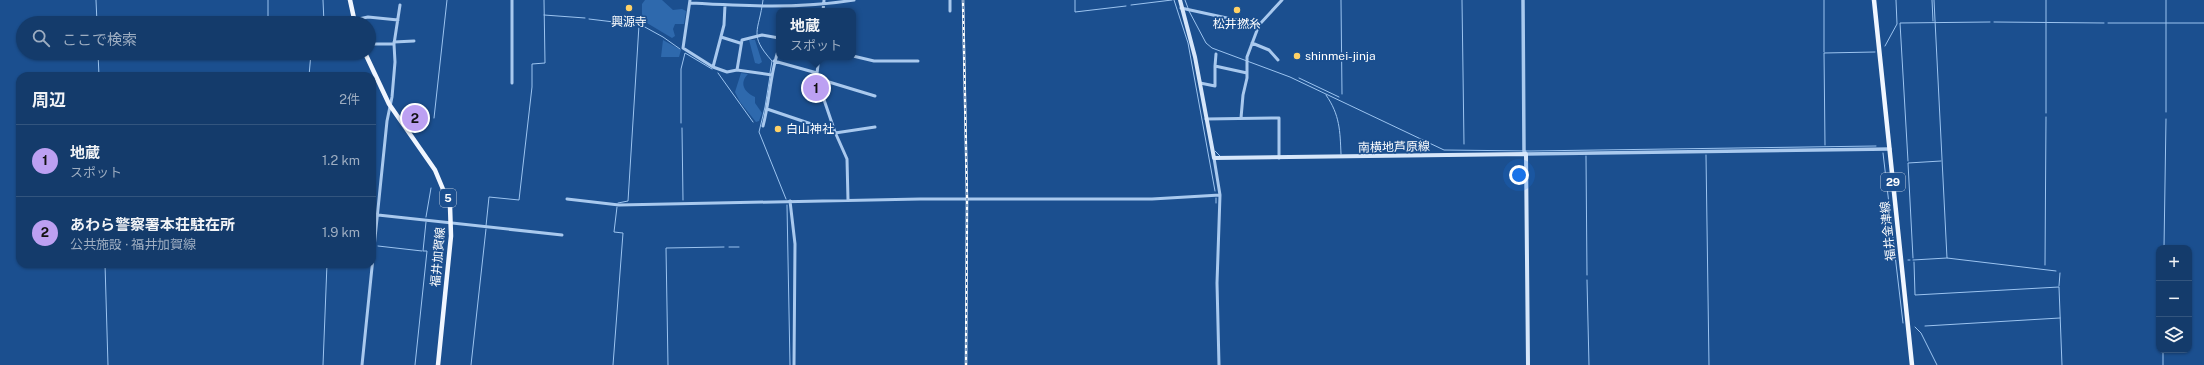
<!DOCTYPE html>
<html lang="ja">
<head>
<meta charset="utf-8">
<style>
  :root { --surface:#143b6b; --page:#214673; --text:#f1f3f6; --muted:#9dadc1; --line:#33557e; --accent:#bca0f2 }
  body { margin:0; font-family:"Public Sans","Noto Sans JP",sans-serif; background:var(--page); color:var(--text) }
  .controls { position:absolute; right:12px; bottom:12px; display:grid; overflow:hidden; border-radius:8px; box-shadow:0 1px 3px #0004 }
  .controls button { width:36px; height:36px; display:grid; place-items:center; padding:0; border:0; border-bottom:1px solid var(--line); background:var(--surface); color:var(--text); font:20px sans-serif }
  .you { position:absolute; left:1519px; top:175px; width:14px; height:14px; margin:-10px; border:3px solid #fff; border-radius:50%; background:#1a73e8; box-shadow:0 0 0 6px #1a73e833 }
  .badge { display:grid; place-items:center; width:26px; height:26px; border-radius:50%; background:var(--accent); color:#111; font-size:13px; font-weight:700 }
  .pin { position:absolute; translate:-50% -50%; border:2px solid #fff; box-shadow:0 1px 4px #0006 }
  .popup { position:absolute; left:776px; top:8px; width:80px; height:52px; box-sizing:border-box; display:grid; place-content:center; border-radius:8px; background:var(--surface); filter:drop-shadow(0 1px 3px #0005); font-size:13px; white-space:nowrap; color:var(--muted) }
  .popup b { font-size:15px; color:var(--text) }
  .popup::after { content:''; position:absolute; left:50%; top:100%; margin-left:-8px; border:8px solid transparent; border-top-color:var(--surface) }
  .list { margin:0; padding:0; list-style:none }
  h2 { display:flex; justify-content:space-between; align-items:center; height:52px; margin:0; padding:0 16px; font-size:17px }
  h2 small { font-size:13px; font-weight:400; color:var(--muted) }
  .list li { display:grid; grid-template-columns:26px 1fr auto; gap:12px; align-items:center; box-sizing:border-box; height:72px; padding:0 16px; border-top:1px solid var(--line) }
  .list b { display:block; font-size:15px; white-space:nowrap }
  .list p { margin:0; font-size:13px; white-space:nowrap; color:var(--muted) }
  .list em { font-size:13px; font-style:normal; color:var(--muted) }
  .icon { flex:none; width:22px; height:22px; fill:none; stroke:currentColor; stroke-width:2; stroke-linecap:round; stroke-linejoin:round }
  .map { position:relative; flex:none; width:2204px; height:365px; overflow:hidden }
  .search { position:absolute; background:var(--surface); box-shadow:0 1px 3px #0004; left:16px; top:16px; width:360px; height:44px; display:flex; align-items:center; gap:10px; box-sizing:border-box; padding:0 14px; border-radius:22px; color:var(--muted); font-size:15px }
  .panel { position:absolute; background:var(--surface); box-shadow:0 1px 3px #0004; left:16px; top:72px; width:360px; height:196px; border-radius:12px }
  .map>svg:first-child { display:block }
</style>
</head>
<body>
<div class="map">
<svg width="2204" height="365" viewBox="0 0 2204 365">
  <rect width="100%" height="100%" fill="#1b4f8f"/>
  <path fill="#2e69ad" d="M 645,0 L 662,0 L 673,10 L 682,9 L 686,11 L 684,24 L 675,24 L 673,29 L 675,36 L 672,38 L 642,20 L 642,4 Z
    M 663,40 L 681,50 L 679,57 L 661,57 Z
    M 749,40 L 755,40 L 762,62 L 759,64 L 755,63 Z
    M 741,73 L 748,74 C 739,83 744,92 755,97 L 755,103 L 762,113 L 759,121 L 756,122 L 740,102 L 735,92 Z"/>
  <g fill="none" stroke-linecap="round" stroke-linejoin="round">
    <path stroke="#9cc4f0" stroke-width="1" d="M 96,0 L 97,23
      M 268,0 L 268,23
      M 323,0 L 324,23
      M 763,0 C 759,32 748,34 772,61 L 770,73
      M 1075,0 L 1075,12 L 1126,6
      M 1174,0 L 1188,43 L 1215,191
      M 1185,0 L 1188,8
      M 1341,0 L 1342,94
      M 1462,0 L 1464,144
      M 1824,0 L 1824,52
      M 1932,0 L 1933,21
      M 1934,0 L 1947,258 L 2056,271
      M 1131,5 L 1172,0
      M 1189,11 L 1206,43 L 1212,48 L 1290,77 L 1444,150 L 1530,151 L 1876,146
      M 544,15 L 585,18
      M 589,19 L 639,25 L 628,201 L 618,203
      M 1994,22 L 2104,23
      M 2108,23 L 2204,23
      M 643,26 L 663,37 L 680,49
      M 1885,46 L 1897,24 L 1896,0
      M 98,53 L 99,76
      M 718,73 L 753,122
      M 309,76 L 311,53
      M 770,76 L 765,107 L 759,132 L 786,199
      M 1299,78 L 1339,97
      M 1326,95 C 1340,115 1340,131 1341,154
      M 2166,112 L 2166,0
      M 2046,113 L 2046,0
      M 434,118 L 447,0
      M 681,123 L 681,69 L 685,53 L 712,69
      M 682,128 L 683,200
      M 1825,145 L 1824,53 L 1875,52
      M 1215,151 L 1220,156
      M 1883,153 L 1903,323
      M 1706,155 L 1709,365
      M 1586,156 L 1587,275
      M 1908,161 L 1900,23 L 1990,22
      M 1216,198 L 1216,203
      M 787,205 L 790,365
      M 426,217 L 431,188
      M 486,226 L 489,197 L 519,200 L 532,87 L 532,64 L 545,63 L 544,0
      M 378,246 L 422,251
      M 729,247 L 739,247
      M 2164,248 L 2166,119
      M 1913,258 L 1908,163 L 1941,161
      M 1908,260 L 1910,260
      M 1913,260 L 1947,258
      M 1914,262 L 1915,295 L 2059,287 L 2062,365
      M 105,264 L 108,365
      M 2045,265 L 2046,117
      M 1587,280 L 1589,365
      M 2059,286 L 2060,273
      M 1925,326 L 2060,318
      M 1915,327 L 1921,333 L 1937,365
      M 323,365 L 327,264
      M 415,365 L 427,251 L 423,251 L 426,222
      M 471,365 L 486,229
      M 613,365 L 623,233 L 614,232 L 617,207
      M 668,365 L 666,248 L 724,247
      M 2163,365 L 2163,350"/>
    <path stroke="#a9c9ee" stroke-width="3" d="M 690,0 L 683,48 L 713,67 L 727,72 L 737,70 L 772,75
      M 690,3 C 745,6 799,9 854,0
      M 1181,8 L 1259,25
      M 823,11 L 824,0
      M 950,11 L 950,0
      M 354,20 L 368,17 L 398,20
      M 721,37 L 740,43
      M 394,42 L 414,41
      M 1252,43 L 1269,50 L 1278,60
      M 369,44 L 394,44
      M 1216,54 L 1215,66 L 1247,73
      M 853,56 L 874,61 L 918,61
      M 819,57 L 817,73 L 821,91 L 835,132 L 847,159 L 848,200
      M 774,61 L 817,73
      M 713,67 L 724,25 L 725,5
      M 737,70 L 742,40 L 762,35 L 779,38
      M 819,79 L 875,96
      M 512,83 L 512,0
      M 1200,83 L 1215,86 L 1215,66
      M 767,109 L 835,132
      M 1241,118 L 1243,95 L 1247,78 L 1247,57 L 1259,25 L 1282,0
      M 1206,119 L 1279,118 L 1279,158
      M 763,126 C 770,100 770,73 779,48
      M 835,133 L 875,127
      M 1214,158 L 1220,195 L 1217,283 L 1219,365
      M 567,199 L 619,205 L 920,199 L 1152,199 L 1220,195
      M 790,201 L 795,244 L 794,365
      M 378,215 L 562,235
      M 362,365 L 387,121 L 392,97 L 395,62 L 394,44 L 400,5"/>
    <path stroke="#a9c9ee" stroke-width="3.5" d="M 1523,0 L 1524,151 L 1526,154 L 1890,149"/>
    <path stroke="#d6e6fa" stroke-width="4" d="M 1180,0 L 1195,57 L 1214,158 L 1526,154 L 1528,365"/>
    <path stroke="#f0f6ff" stroke-width="4.5" d="M 350,0 L 355,23
      M 1874,0 L 1912,365
      M 365,53 L 389,104 L 435,170 L 450,206 L 451,236 L 438,365"/>
    <defs>
      <path id="rail" d="M 963,0 L 967,199 L 966,365"/>
    </defs>
    <use href="#rail" stroke="#fff" stroke-width="2.5"/>
    <use href="#rail" stroke="#1b4f8f" stroke-width="1" stroke-dasharray="3" stroke-linecap="butt"/>
  </g>
  <g fill="#ffd166" stroke="#1b4f8f" stroke-width="1.5">
    <circle cx="629" cy="8" r="4"/>
    <circle cx="1237" cy="10" r="4"/>
    <circle cx="1297" cy="56" r="4"/>
    <circle cx="778" cy="129" r="4"/>
  </g>
  <g text-anchor="middle" dominant-baseline="central" stroke-width="3.5" stroke-linejoin="round" paint-order="stroke">
    <g fill="#1b4f8f" stroke="#bbcadd" stroke-width="1">
      <rect x="1881" y="173" width="24" height="18" rx="3"/>
      <rect x="440" y="189" width="16" height="18" rx="3"/>
    </g>
    <g font-size="11" font-weight="bold" fill="#fff">
      <text x="1893" y="182">29</text>
      <text x="448" y="198">5</text>
    </g>
    <g font-size="12" fill="#fff" stroke="#1b4f8f">
      <text x="629" y="22">興源寺</text>
      <text x="1237" y="24">松井撚糸</text>
      <text x="1305" y="56" text-anchor="start">shinmei-jinja</text>
      <text x="786" y="129" text-anchor="start">白山神社</text>
    </g>
    <g font-size="12" fill="#fff" stroke="#1b4f8f">
      <text transform="translate(1394 147) rotate(-1)">南横地芦原線</text>
      <text transform="translate(1888 231) rotate(-96)">福井金津線</text>
      <text transform="translate(438 257) rotate(-85)">福井加賀線</text>
    </g>
  </g>
</svg>
<div class="controls">
<button>+</button>
<button>−</button>
<button><svg class="icon" aria-label="layers" viewBox="0 0 24 24"><path d="M12 4l9 5-9 5-9-5zM3 14l9 5 9-5"/></svg></button>
</div>
<div class="you"></div>
<div class="pin badge" style="left:816px;top:88px">1</div>
<div class="popup"><b>地蔵</b>スポット</div>
<div class="pin badge" style="left:415px;top:118px">2</div>
<div class="search"><svg class="icon" aria-label="search" viewBox="0 0 24 24"><circle cx="10" cy="10" r="6"/><path d="M15 15l6 6"/></svg>ここで検索</div>
<section class="panel">
<h2>周辺<small>2件</small></h2>
<ul class="list">
<li><span class="badge">1</span><div><b>地蔵</b><p>スポット</p></div><em>1.2 km</em></li>
<li><span class="badge">2</span><div><b>あわら警察署本荘駐在所</b><p>公共施設 · 福井加賀線</p></div><em>1.9 km</em></li>
</ul>
</section>
</div>
</body>
</html>
